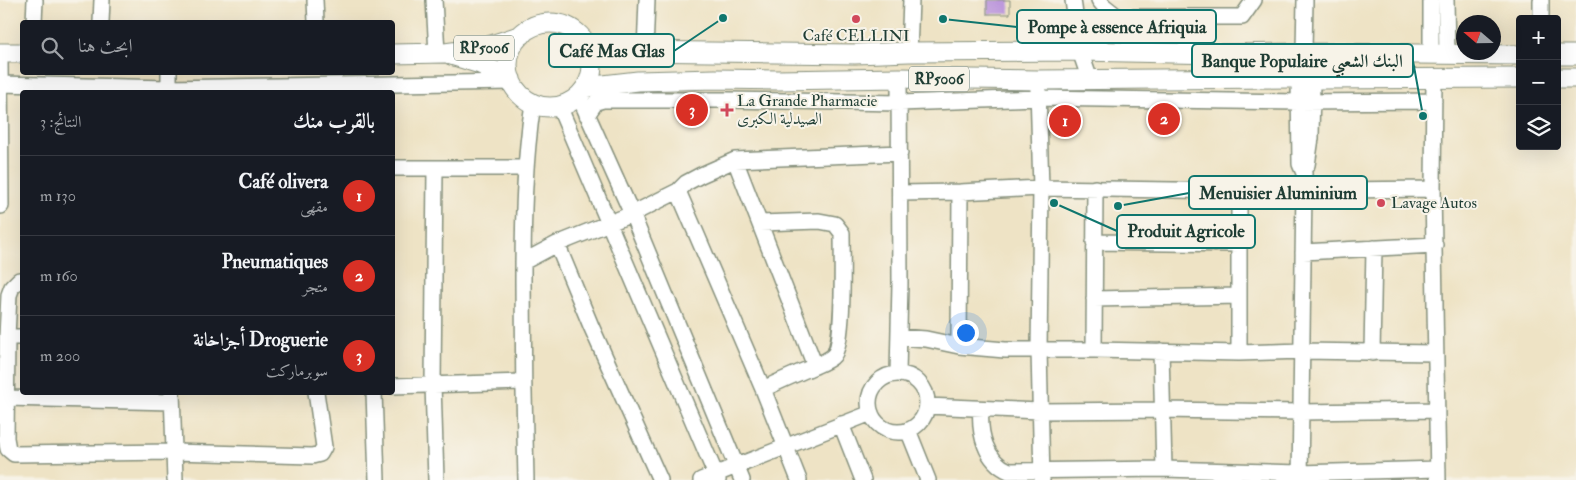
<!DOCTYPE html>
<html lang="ar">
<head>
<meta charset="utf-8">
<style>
  :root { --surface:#171b24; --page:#20242c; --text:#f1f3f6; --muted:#9ea1a6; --line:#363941; --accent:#d93025 }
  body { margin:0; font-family:"IM FELL Double Pica",Amiri,serif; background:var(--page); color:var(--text); direction:rtl }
  .controls { position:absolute; right:15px; top:15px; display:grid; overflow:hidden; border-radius:5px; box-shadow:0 5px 20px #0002 }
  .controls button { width:45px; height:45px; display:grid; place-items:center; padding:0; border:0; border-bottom:1px solid var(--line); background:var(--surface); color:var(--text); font:25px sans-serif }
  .compass { position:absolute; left:1456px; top:15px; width:45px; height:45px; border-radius:50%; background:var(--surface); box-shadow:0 5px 20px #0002; rotate:290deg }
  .you { position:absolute; left:965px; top:332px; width:18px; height:18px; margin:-12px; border:4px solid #fff; border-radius:50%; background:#1a73e8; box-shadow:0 0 0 8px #1a73e833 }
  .badge { display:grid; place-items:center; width:32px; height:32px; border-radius:50%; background:var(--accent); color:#fff; font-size:16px; font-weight:700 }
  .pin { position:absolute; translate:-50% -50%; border:2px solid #fff; box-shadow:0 1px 5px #0006 }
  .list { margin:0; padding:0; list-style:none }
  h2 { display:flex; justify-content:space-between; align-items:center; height:65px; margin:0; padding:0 20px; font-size:21px }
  h2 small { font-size:16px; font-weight:400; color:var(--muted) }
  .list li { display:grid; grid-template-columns:32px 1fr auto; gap:15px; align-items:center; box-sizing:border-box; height:80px; padding:0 20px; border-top:1px solid var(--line) }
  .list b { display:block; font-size:19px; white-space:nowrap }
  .list p { margin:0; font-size:16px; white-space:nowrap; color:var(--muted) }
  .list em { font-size:16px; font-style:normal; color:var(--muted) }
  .icon { flex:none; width:28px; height:28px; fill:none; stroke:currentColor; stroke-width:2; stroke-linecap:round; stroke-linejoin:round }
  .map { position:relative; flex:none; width:1576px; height:480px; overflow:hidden; direction:ltr }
  .search { position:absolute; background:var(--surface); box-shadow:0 5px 20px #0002; left:20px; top:20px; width:375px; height:55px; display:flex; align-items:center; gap:12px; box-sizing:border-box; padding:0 18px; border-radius:5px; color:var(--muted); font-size:19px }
  .panel { position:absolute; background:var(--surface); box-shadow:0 5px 20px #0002; left:20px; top:90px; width:375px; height:305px; border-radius:5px; direction:rtl }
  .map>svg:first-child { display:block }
</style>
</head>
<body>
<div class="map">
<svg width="1576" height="480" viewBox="0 0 1576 480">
  <rect width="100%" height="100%" fill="#f7f3e8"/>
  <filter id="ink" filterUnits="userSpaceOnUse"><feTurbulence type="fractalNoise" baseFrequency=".02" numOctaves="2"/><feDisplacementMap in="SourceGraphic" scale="10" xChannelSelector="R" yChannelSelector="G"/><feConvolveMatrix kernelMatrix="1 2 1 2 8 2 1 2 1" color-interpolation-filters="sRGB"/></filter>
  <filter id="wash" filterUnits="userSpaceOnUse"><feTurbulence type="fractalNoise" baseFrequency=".0096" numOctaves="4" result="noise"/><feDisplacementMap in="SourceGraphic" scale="20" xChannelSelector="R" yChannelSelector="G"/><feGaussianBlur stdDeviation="1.12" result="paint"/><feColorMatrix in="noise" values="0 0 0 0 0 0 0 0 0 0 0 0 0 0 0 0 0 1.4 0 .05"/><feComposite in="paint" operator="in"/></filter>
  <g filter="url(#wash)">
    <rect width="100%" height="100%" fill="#eee3c5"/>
    <g id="blocks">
      <path fill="#bd99dc" d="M 987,0 L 1010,0 L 1010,14 L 987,14 Z"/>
    </g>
  </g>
  <g filter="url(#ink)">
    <use href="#blocks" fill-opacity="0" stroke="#86907c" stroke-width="1"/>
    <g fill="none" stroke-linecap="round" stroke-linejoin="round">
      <defs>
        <path id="minor" d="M 315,0 L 316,22
          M 434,0 L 437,53
          M 1073,0 L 1080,51 L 1090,80
          M 1099,0 L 1104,6 L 1118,17 L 1242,17 L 1254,0
          M 1431,0 L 1431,54
          M 1446,0 L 1447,54
          M 1541,19 L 1541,0
          M 34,22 L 35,0
          M 101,22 L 102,0
          M 1304,50 L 1305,0
          M 645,51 L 647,0
          M 909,52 L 911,0
          M 0,56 L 1,206
          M 169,72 L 169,92
          M 1434,79 L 1433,189 L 1438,480
          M 1299,82 L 1300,164 L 1304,173 L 1304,189 L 1300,480
          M 0,84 L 169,88 L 512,82
          M 1038,89 L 1041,188 L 1039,350 L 1042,480
          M 579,96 L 632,214 L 742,480
          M 559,106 L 718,480
          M 587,115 L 596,102 L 603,100 L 728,100 L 900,103 L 1038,98 L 1299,102 L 1434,101
          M 735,160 L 815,366
          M 1307,165 L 1311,138 L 1312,81
          M 392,168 L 525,168
          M 435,168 L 433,384 L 436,480
          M 678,191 L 763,389 L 799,480
          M 1239,191 L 1239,353
          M 900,193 L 960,192 L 1041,188 L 1239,191 L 1433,189
          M 760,223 L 819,221 L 835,224 L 842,233 C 842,253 845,348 832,357 C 826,362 816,365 808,369 C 793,375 778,382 763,389
          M 1094,242 L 1240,244
          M 557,244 L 591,326 L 660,480
          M 1303,252 L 1435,245
          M 523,262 L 557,244 L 632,214 L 678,191 L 686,183 L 701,175 L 735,160 L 900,153
          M 22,280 L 19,280 L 12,287 L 9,295 L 7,337 L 6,438 L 8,449 L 14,454 L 174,452 L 312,456 L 320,454 L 324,447 L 316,392
          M 1094,299 L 1239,296
          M 7,337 L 22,337
          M 899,337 L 926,339 L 959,346 L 1005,350 L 1094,350 L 1239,353 L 1302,351 L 1435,353
          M 959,346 L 960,192
          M 1094,350 L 1095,188
          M 1161,351 L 1164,469
          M 1372,353 L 1374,248
          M 898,374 L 900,283 L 899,78
          M869 403a29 29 0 1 1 58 0a29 29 0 1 1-58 0Z
          M 392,386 L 522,382
          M 172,392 L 175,480
          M 374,392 L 377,480
          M 6,398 L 172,402
          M 927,406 L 1040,411 L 1162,410 L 1301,412 L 1437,410
          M 981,409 C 979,432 985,461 1009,471 L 1164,469 L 1300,473 L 1438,469
          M 841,424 L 863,480
          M 908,430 L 928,480
          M 526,480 C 524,414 523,348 523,282 C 523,222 524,163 533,103
          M 701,480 L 871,413"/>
        <path id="major" d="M508 65a42 42 0 1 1 84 0a42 42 0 1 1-84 0Z
          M 586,44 L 629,51 L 855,54 L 909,52 L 1080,51 L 1218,54 L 1295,53
          M 0,53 L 22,53
          M 1313,53 L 1520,55
          M 392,54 L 445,53 L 482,48 L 522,35
          M 451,55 L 480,64 L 511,79
          M 1557,55 L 1576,55
          M 1557,78 L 1576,78
          M 1315,79 L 1520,78
          M 586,87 L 638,81 L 715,79 L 778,80 L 899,78 L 1038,80 L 1292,78"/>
      </defs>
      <use href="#minor" stroke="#86907c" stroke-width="18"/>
      <use href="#major" stroke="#86907c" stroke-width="21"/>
      <use href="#minor" stroke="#fff" stroke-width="15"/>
      <use href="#major" stroke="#fff" stroke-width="19"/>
    </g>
  </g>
  <g fill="#d1495b" stroke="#f7f3e8" stroke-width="2">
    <circle cx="856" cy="19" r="5"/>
    <path d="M724.5 102.5h5v5h5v5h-5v5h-5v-5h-5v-5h5z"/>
    <circle cx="1381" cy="203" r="5"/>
  </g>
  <g text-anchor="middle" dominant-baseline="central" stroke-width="4" stroke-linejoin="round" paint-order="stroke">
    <g fill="#f7f3e8" stroke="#60746a" stroke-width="1">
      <rect x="454" y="35.5" width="60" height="25" rx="4"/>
      <rect x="909" y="66.5" width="60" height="25" rx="4"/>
    </g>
    <g font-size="15" font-weight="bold" fill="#1f3d34">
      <text x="484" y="48">RP5006</text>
      <text x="939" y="79">RP5006</text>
    </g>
    <g font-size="16" fill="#1f3d34" stroke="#f7f3e8" text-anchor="start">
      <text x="856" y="36" text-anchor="middle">Café CELLINI</text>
      <text x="737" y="101">La Grande Pharmacie<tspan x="737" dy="18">الصيدلية الكبرى</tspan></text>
      <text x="1391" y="203">Lavage Autos</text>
    </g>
  </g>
  <path fill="none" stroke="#0f766e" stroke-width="2" d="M943 19L1017 27M723 18L674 51M1423 116L1413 61M1118 206L1189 193M1054 203L1117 231"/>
  <g fill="#0f766e" stroke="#f7f3e8" stroke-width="2">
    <circle cx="943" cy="19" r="5"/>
    <circle cx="723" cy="18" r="5"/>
    <circle cx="1423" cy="116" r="5"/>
    <circle cx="1118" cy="206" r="5"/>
    <circle cx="1054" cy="203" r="5"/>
  </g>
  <g fill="#f7f3e8" stroke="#0f766e" stroke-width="2">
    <rect x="1017" y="10" width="199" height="33" rx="5"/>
    <rect x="549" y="34" width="125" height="33" rx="5"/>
    <rect x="1192" y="44" width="221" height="33" rx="5"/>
    <rect x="1189" y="176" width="178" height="33" rx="5"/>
    <rect x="1117" y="215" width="138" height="33" rx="5"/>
  </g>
  <g font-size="18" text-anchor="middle" font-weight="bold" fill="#1f3d34">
    <text x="1117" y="33">Pompe à essence Afriquia</text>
    <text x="612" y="57">Café Mas Glas</text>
    <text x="1302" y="67">Banque Populaire البنك الشعبي</text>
    <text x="1278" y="199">Menuisier Aluminium</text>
    <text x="1186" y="237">Produit Agricole</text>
  </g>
</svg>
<div class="controls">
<button>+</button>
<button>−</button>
<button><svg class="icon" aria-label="layers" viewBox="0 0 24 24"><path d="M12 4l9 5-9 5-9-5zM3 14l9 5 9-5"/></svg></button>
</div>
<svg class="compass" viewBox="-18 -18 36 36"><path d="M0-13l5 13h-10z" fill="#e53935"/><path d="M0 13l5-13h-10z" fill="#9ea1a6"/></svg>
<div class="you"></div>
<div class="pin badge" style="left:1065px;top:121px">1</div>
<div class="pin badge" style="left:1164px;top:119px">2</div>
<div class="pin badge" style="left:692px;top:110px">3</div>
<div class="search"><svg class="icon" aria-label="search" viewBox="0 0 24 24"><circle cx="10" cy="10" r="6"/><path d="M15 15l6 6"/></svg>ابحث هنا</div>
<section class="panel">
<h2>بالقرب منك<small>النتائج: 3</small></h2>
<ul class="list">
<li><span class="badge">1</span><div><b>Café olivera</b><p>مقهى</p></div><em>130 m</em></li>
<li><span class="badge">2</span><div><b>Pneumatiques</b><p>متجر</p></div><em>160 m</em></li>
<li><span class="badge">3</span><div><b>Droguerie أجزاخانة</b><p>سوبرماركت</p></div><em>200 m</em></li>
</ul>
</section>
</div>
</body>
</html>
